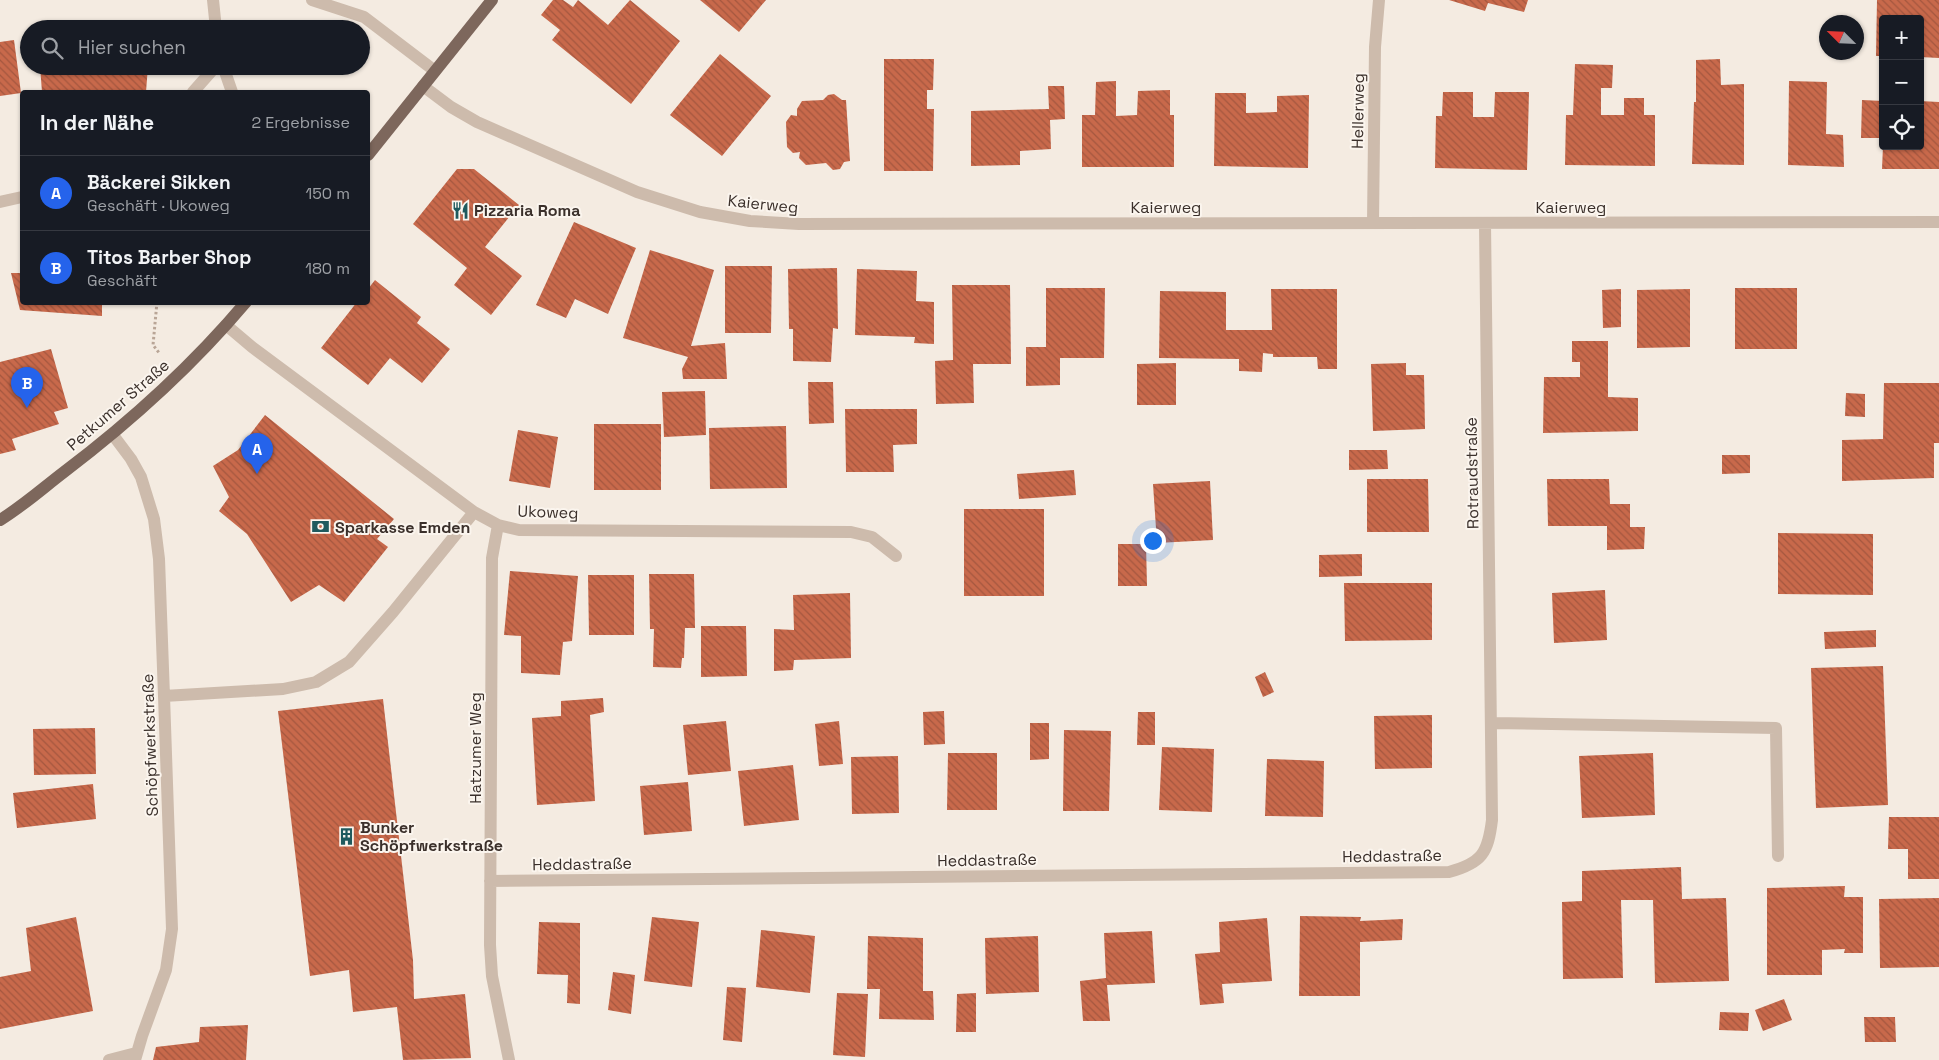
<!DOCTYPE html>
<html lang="de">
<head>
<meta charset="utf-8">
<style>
  :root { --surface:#171b24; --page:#242831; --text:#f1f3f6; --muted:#9ea1a6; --line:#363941; --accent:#2563eb }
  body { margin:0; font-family:"Space Grotesk",sans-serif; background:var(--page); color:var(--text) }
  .controls { position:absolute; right:15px; top:15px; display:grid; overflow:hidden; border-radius:5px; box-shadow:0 1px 4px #0004 }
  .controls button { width:45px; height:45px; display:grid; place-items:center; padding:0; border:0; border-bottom:1px solid var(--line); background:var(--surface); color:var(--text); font:25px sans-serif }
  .compass { position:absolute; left:1819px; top:15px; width:45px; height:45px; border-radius:50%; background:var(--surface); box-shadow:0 1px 4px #0004; rotate:294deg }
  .you { position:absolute; left:1152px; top:540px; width:18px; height:18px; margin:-12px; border:4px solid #fff; border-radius:50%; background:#1a73e8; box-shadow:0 0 0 8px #1a73e833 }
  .badge { display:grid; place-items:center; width:32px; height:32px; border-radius:50%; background:var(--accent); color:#fff; font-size:16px; font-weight:700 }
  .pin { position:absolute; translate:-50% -41px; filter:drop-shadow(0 1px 2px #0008) }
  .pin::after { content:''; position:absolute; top:26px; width:18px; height:15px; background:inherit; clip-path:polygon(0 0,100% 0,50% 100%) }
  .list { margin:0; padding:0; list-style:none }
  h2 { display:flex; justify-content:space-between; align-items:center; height:65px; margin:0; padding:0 20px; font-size:21px }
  h2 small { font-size:16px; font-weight:400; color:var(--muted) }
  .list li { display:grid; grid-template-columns:32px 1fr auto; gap:15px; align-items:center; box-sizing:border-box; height:75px; padding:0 20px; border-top:1px solid var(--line) }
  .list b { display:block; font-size:19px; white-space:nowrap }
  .list p { margin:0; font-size:16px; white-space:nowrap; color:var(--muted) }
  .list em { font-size:16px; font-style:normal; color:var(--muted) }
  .icon { flex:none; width:28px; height:28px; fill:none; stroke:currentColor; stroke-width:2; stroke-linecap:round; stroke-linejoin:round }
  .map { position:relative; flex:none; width:1939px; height:1060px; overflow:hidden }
  .search { position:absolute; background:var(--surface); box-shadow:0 1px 4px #0004; left:20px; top:20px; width:350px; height:55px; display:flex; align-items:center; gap:12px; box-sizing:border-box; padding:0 18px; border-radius:28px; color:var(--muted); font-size:19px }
  .panel { position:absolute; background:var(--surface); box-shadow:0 1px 4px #0004; left:20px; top:90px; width:350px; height:215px; border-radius:5px }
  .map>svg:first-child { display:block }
</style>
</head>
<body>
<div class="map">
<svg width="1939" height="1060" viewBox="0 0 1939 1060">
  <defs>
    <pattern id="building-back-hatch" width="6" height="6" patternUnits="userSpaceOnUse" patternTransform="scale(1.25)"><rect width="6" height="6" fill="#c8694b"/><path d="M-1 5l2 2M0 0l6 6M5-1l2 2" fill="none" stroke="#a4573f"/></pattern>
  </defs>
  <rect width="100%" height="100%" fill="#f4ebe1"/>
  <path fill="url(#building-back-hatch)" d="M 553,0 L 563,0 L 573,7 L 578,0 L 608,25 L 630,0 L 680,41 L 631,104 L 552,40 L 560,30 L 541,15 Z
    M 700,0 L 766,0 L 739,32 Z
    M 1449,0 L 1528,0 L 1524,12 L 1488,3 L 1485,11 Z
    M 1877,0 L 1939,0 L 1939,58 L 1920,57 L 1920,19 L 1883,19 L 1883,56 L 1876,56 Z
    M 14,40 L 21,93 L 0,96 L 0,42 Z
    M 720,54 L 771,96 L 722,156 L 670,115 Z
    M 884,59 L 934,59 L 933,90 L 927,90 L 927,109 L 934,109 L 933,171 L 884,171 Z
    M 1720,59 L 1721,85 L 1744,84 L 1744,165 L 1692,164 L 1694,102 L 1696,102 L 1696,60 Z
    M 1575,64 L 1613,65 L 1612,88 L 1601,88 L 1601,115 L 1624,115 L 1624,98 L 1644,98 L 1644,115 L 1655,115 L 1655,166 L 1565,165 L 1566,115 L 1573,115 Z
    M 40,66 L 148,66 L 146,92 L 42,92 Z
    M 1116,81 L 1116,116 L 1137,115 L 1138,91 L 1170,90 L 1170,115 L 1174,115 L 1174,167 L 1082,167 L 1082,115 L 1095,115 L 1096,82 Z
    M 1789,81 L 1827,82 L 1826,134 L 1843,135 L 1844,167 L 1788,165 Z
    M 1048,86 L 1064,86 L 1065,119 L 1050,120 L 1051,149 L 1020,151 L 1020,165 L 971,166 L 971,111 L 1049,109 Z
    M 1443,92 L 1473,92 L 1473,117 L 1494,117 L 1495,92 L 1529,92 L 1527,170 L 1435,168 L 1436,116 L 1442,116 Z
    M 1215,93 L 1246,93 L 1246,113 L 1277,112 L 1277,96 L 1309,95 L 1308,168 L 1214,166 Z
    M 834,94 L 842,100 L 846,100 L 850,161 L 844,162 L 840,169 L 833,170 L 826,163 L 806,165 L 799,158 L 800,152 L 793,153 L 787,147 L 786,122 L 791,115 L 797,116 L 797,109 L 802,101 L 823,100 L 828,95 Z
    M 1862,100 L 1883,101 L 1883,138 L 1861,138 Z
    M 1920,101 L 1939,102 L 1939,169 L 1882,169 L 1883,146 L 1920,146 Z
    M 457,169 L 474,169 L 519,205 L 485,247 L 522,276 L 491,315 L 454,285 L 467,268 L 413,224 Z
    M 574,222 L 636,248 L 608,314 L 575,299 L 566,318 L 536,305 Z
    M 650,250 L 714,270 L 691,346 L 725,343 L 727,379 L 683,379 L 682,369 L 688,357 L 623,338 Z
    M 725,266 L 772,266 L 771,333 L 725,333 Z
    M 837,268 L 838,329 L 833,328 L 831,362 L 793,361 L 793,329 L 789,329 L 788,269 Z
    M 857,269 L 917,271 L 916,301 L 934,302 L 934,344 L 914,343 L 915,337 L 855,335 Z
    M 11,273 L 22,273 L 22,302 L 102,302 L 102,316 L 20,310 Z
    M 375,280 L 421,317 L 417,323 L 450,349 L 422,383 L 390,358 L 368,385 L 321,348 L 357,302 L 368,302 L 368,289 Z
    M 952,285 L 1010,285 L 1011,364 L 973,364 L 974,403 L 936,404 L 935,361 L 953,360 Z
    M 1046,288 L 1105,288 L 1104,358 L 1060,358 L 1060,385 L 1026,386 L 1026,347 L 1046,347 Z
    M 1735,288 L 1797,288 L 1797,349 L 1735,349 Z
    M 1271,289 L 1337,289 L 1337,369 L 1318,369 L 1317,357 L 1273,357 L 1273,354 L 1263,353 L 1262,372 L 1239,371 L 1239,359 L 1159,358 L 1160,291 L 1226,292 L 1226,330 L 1272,330 Z
    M 1621,289 L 1621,327 L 1603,328 L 1602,290 Z
    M 1690,289 L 1690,347 L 1637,348 L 1637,290 Z
    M 1572,341 L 1608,341 L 1608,397 L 1638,398 L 1638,431 L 1543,433 L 1544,377 L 1580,377 L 1580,362 L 1572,362 Z
    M 51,349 L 68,408 L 54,412 L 59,424 L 12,439 L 16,450 L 0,454 L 0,362 Z
    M 1176,363 L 1176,405 L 1137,405 L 1137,364 Z
    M 1406,363 L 1406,375 L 1424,375 L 1425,429 L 1373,431 L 1371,364 Z
    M 808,382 L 833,382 L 834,423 L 809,424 Z
    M 1884,383 L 1939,383 L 1939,443 L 1934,443 L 1934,478 L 1842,481 L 1842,440 L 1883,439 Z
    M 705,391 L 706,435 L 664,437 L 662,392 Z
    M 1846,393 L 1865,394 L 1865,417 L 1845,416 Z
    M 845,409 L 917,409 L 917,444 L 893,445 L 894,472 L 846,472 Z
    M 265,415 L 394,519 L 377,539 L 388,547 L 344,602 L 319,585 L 291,602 L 247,534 L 219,511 L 229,497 L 213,466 L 238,450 Z
    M 594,424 L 661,424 L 661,490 L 594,490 Z
    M 786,426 L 787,488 L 710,489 L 709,428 Z
    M 518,430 L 558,437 L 550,488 L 509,481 Z
    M 1349,450 L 1387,450 L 1388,469 L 1349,470 Z
    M 1722,455 L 1750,455 L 1750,473 L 1722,474 Z
    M 1074,470 L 1076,495 L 1019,499 L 1017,474 Z
    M 1367,479 L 1428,479 L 1429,532 L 1367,532 Z
    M 1547,479 L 1609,479 L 1610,504 L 1630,504 L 1630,527 L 1645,527 L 1644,549 L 1607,550 L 1607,526 L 1548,526 Z
    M 1210,481 L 1213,540 L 1157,543 L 1153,484 Z
    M 964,509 L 1044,509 L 1044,596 L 964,596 Z
    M 1778,533 L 1873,534 L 1873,595 L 1778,594 Z
    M 1118,544 L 1146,544 L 1147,586 L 1118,586 Z
    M 1362,554 L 1362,576 L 1319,577 L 1319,555 Z
    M 510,571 L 578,576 L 572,641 L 563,642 L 560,675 L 521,673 L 521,636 L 504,635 Z
    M 649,574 L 694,574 L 695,628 L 685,628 L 684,658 L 682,658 L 681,668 L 653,667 L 654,629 L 650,629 Z
    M 588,575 L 634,575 L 634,635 L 589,635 Z
    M 1344,583 L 1432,583 L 1432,640 L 1345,641 Z
    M 1605,590 L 1607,640 L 1554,643 L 1552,593 Z
    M 850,593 L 851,658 L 794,660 L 793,670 L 774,671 L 774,629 L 794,630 L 793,595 Z
    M 701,626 L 746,626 L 747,676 L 701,677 Z
    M 1876,630 L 1876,647 L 1825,649 L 1824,632 Z
    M 1883,666 L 1888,805 L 1816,808 L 1811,668 Z
    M 1265,672 L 1274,692 L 1263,697 L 1255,677 Z
    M 603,698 L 604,712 L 590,715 L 595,801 L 537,805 L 532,718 L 561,716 L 561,701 Z
    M 383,699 L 413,960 L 414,999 L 465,994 L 471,1058 L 403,1060 L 397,1007 L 353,1012 L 349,970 L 310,976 L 278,711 Z
    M 944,711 L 945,744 L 924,745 L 923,712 Z
    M 1138,712 L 1155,712 L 1155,745 L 1137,745 Z
    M 1432,715 L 1432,768 L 1375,769 L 1374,716 Z
    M 726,721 L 731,771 L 688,775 L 683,725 Z
    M 839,721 L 843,764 L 819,766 L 815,724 Z
    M 1030,723 L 1049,723 L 1049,759 L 1030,760 Z
    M 95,728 L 96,774 L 34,775 L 33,729 Z
    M 1064,730 L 1111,731 L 1109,811 L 1063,811 Z
    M 1162,747 L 1214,749 L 1212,812 L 1159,810 Z
    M 948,753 L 997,753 L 997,810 L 947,810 Z
    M 1653,753 L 1655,815 L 1582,818 L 1579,756 Z
    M 898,756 L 899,813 L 852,814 L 851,757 Z
    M 1267,759 L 1324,761 L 1323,817 L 1265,816 Z
    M 793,765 L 799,820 L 744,826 L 738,771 Z
    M 688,782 L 692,831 L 644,835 L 640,786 Z
    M 93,784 L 96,819 L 17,828 L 13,793 Z
    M 1889,817 L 1939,817 L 1939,879 L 1908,879 L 1908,849 L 1888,849 Z
    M 1681,867 L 1682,899 L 1726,898 L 1729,981 L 1655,983 L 1653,900 L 1621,900 L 1623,978 L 1563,979 L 1562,902 L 1582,901 L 1582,871 Z
    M 1845,886 L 1844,897 L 1863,897 L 1863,953 L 1844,953 L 1845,949 L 1822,950 L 1822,975 L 1767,975 L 1767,888 Z
    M 1939,898 L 1939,967 L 1880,968 L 1879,899 Z
    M 1300,916 L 1361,917 L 1360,921 L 1403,919 L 1402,940 L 1360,942 L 1360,996 L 1299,996 Z
    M 76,917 L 93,1011 L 0,1029 L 0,977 L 31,971 L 26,928 Z
    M 652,917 L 699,922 L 692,987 L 644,981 Z
    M 1267,918 L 1272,981 L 1222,984 L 1224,1003 L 1200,1005 L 1195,954 L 1220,952 L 1219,922 Z
    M 539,922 L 580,923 L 580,1004 L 567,1003 L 568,975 L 537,974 Z
    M 761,930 L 815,936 L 810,993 L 756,987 Z
    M 1152,931 L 1155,983 L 1107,985 L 1110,1021 L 1083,1021 L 1080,981 L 1106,978 L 1104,933 Z
    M 868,936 L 923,938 L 923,991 L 933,991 L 934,1020 L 879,1019 L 880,989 L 867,989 Z
    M 1038,936 L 1039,992 L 986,994 L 985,938 Z
    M 613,972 L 635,975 L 631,1014 L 608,1010 Z
    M 727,987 L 746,988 L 742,1042 L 723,1040 Z
    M 837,993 L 868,994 L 865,1057 L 833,1055 Z
    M 976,993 L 976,1032 L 956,1032 L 957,994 Z
    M 1784,999 L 1792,1020 L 1763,1031 L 1755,1010 Z
    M 1720,1012 L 1749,1013 L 1748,1031 L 1719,1030 Z
    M 1864,1017 L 1895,1017 L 1896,1042 L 1865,1042 Z
    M 248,1025 L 246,1060 L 153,1060 L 156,1047 L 199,1042 L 200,1027 Z"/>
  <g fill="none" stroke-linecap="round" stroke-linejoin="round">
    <path stroke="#b9a596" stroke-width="3" stroke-dasharray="2.5 2.5" stroke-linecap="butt" d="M 157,302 L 153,345 L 160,354"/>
    <path stroke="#cdbbac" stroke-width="12" d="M 213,0 L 216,29
      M 312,0 L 364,17 L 435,71
      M 223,66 L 232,92
      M 423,86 L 451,107 L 477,122 L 637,192 L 700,212 L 750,221 L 799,224 L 1939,222
      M 193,92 L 216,66
      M 0,202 L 22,197
      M 1373,223 L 1375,47 L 1379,0
      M 226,325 L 252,347 L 474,512 L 498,525 L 519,530 L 851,532 L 872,537 L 896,556
      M 113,435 L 131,459 L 141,477 L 154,519 L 159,559 L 164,696 L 172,929 L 166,970 L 142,1036 L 135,1060
      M 498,525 L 492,558 L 490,945 L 492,976 L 509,1060
      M 164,696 L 283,689 L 316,682 L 349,662 L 393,612 L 474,512
      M 1491,723 L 1776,728 L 1778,856
      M 490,881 L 1449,872 C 1482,863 1488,853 1492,820 L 1485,223
      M 109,1060 L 136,1053"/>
    <path stroke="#7d675c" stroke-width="12" d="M 368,155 L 492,0
      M 0,520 C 23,506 43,488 64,472 C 130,422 192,366 246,302"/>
  </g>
  <defs>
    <symbol id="restaurant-bare" viewBox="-9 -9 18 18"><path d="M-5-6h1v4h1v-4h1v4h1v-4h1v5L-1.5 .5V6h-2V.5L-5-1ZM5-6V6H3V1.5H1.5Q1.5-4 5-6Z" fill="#1f5a5e" stroke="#fbf5ee" stroke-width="2.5" paint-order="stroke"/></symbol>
    <symbol id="bank-bare" viewBox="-9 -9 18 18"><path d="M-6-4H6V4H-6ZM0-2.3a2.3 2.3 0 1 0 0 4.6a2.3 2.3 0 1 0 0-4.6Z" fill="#1f5a5e" stroke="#fbf5ee" stroke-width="2.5" paint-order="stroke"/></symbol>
    <symbol id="building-bare" viewBox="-9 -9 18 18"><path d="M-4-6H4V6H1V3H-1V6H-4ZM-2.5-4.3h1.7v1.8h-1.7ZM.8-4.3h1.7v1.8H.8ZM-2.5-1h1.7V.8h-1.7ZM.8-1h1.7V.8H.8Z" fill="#1f5a5e" stroke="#fbf5ee" stroke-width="2.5" paint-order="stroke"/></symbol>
  </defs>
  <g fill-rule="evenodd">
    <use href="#restaurant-bare" x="448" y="198" width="25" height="25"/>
    <use href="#bank-bare" x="308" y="514" width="25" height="25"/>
    <use href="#building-bare" x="334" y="824" width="25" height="25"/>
  </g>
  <g text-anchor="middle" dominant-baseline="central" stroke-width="4" stroke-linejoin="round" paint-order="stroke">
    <g font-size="16" fill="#3b302b" stroke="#fbf5ee">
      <text transform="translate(1358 111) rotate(-89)">Hellerweg</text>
      <text transform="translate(763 204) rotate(6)">Kaierweg</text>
      <text x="1166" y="207">Kaierweg</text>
      <text x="1571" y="207">Kaierweg</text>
      <text transform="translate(118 405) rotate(-41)">Petkumer Straße</text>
      <text transform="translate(1472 473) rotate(-91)">Rotraudstraße</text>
      <text transform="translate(548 512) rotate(2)">Ukoweg</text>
      <text transform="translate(150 745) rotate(-92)">Schöpfwerkstraße</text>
      <text transform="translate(475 748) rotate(-90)">Hatzumer Weg</text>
      <text transform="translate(1392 856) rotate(-1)">Heddastraße</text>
      <text transform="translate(987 860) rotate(-1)">Heddastraße</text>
      <text transform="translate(582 864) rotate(-1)">Heddastraße</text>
    </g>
    <g font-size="16" font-weight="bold" fill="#3b302b" stroke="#fbf5ee" text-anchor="start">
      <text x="474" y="210">Pizzaria Roma</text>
      <text x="335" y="527">Sparkasse Emden</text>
      <text x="360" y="827">Bunker<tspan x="360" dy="18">Schöpfwerkstraße</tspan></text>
    </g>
  </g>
</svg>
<div class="controls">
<button>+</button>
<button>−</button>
<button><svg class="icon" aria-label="locate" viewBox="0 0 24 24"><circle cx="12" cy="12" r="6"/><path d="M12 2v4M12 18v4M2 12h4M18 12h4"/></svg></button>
</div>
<svg class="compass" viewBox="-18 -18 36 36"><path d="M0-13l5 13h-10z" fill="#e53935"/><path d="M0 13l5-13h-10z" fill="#9ea1a6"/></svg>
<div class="you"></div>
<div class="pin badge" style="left:257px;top:474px">A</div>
<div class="pin badge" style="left:27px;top:408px">B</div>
<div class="search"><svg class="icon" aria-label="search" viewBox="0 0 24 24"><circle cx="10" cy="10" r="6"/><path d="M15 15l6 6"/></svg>Hier suchen</div>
<section class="panel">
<h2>In der Nähe<small>2 Ergebnisse</small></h2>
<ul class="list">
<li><span class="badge">A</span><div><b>Bäckerei Sikken</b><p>Geschäft · Ukoweg</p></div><em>150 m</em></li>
<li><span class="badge">B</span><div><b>Titos Barber Shop</b><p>Geschäft</p></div><em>180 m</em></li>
</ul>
</section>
</div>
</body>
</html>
